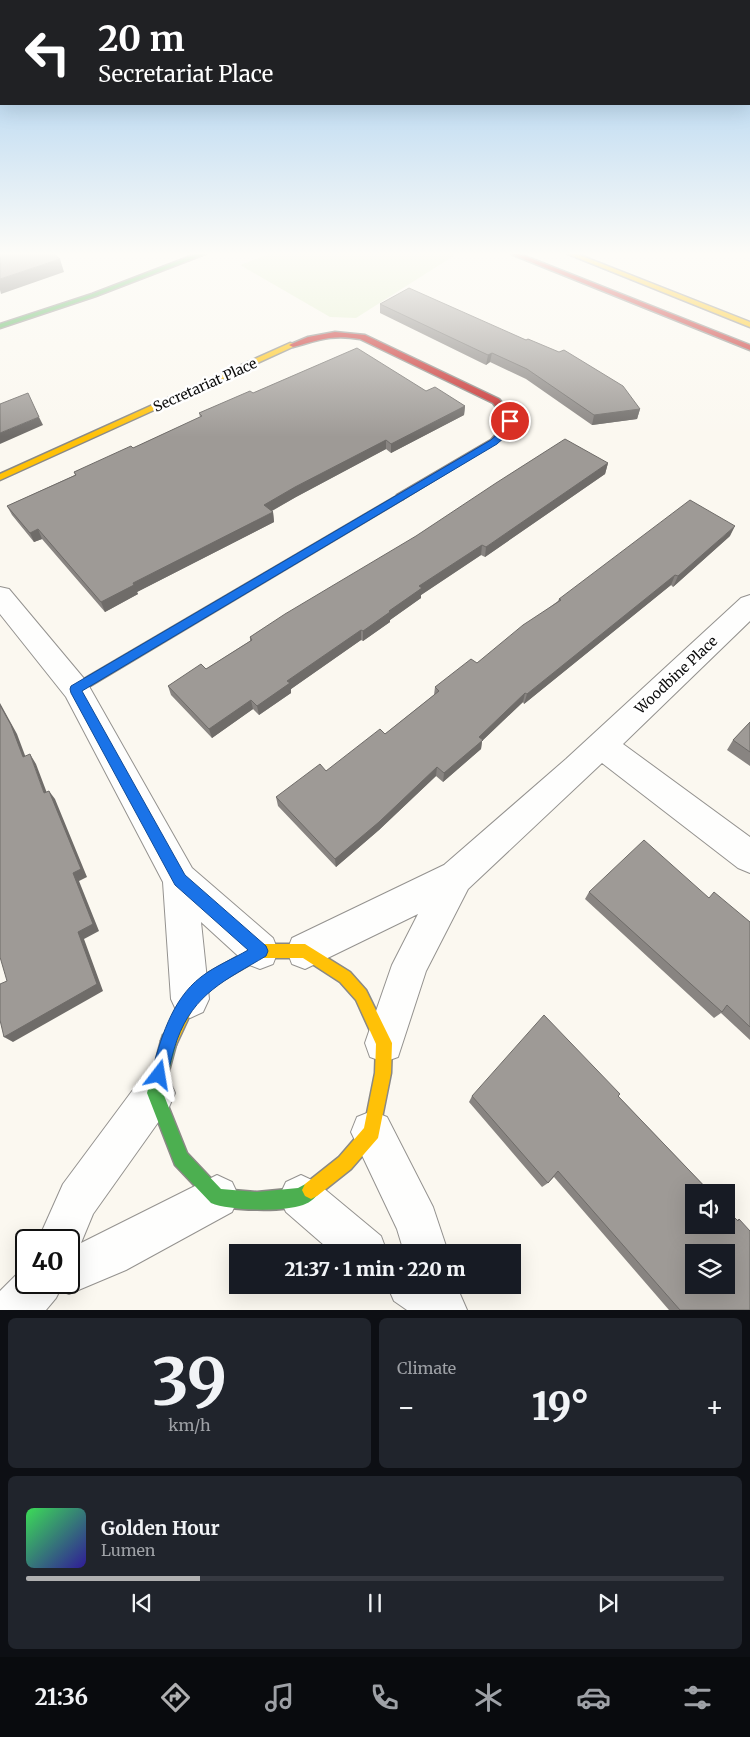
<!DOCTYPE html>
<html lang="en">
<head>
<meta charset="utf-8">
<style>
  :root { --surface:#171b24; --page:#20242c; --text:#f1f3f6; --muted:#9ea1a6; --line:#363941; --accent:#b0b0b1 }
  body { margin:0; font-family:Merriweather,serif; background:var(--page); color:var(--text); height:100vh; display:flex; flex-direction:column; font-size:19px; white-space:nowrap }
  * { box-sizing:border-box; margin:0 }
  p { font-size:16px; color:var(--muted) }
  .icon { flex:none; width:28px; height:28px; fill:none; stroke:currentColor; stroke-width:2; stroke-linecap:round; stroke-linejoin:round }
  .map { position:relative; height:1310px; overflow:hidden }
  .side { display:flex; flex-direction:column; gap:8px; padding:8px; background:#0d0f14; flex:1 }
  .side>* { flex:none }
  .hud { position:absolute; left:0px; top:0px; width:750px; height:105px; box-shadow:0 5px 20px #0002; background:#202124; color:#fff; overflow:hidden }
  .fabs { position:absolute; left:685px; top:1184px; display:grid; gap:10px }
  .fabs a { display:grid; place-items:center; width:50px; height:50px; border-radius:0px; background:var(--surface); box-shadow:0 5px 20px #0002; font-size:25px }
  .speed { position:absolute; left:15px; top:1229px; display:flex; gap:10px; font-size:25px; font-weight:700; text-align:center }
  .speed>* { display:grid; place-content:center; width:65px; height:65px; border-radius:50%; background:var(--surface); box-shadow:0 5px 20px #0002; line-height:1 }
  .speed .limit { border:2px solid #111; border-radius:8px; background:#fff; color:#111 }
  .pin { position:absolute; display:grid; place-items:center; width:42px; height:42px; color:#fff; margin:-21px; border:2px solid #fff; border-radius:50%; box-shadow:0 1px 5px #0007 }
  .me { position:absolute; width:55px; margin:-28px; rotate:14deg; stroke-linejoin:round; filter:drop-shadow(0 0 4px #0008) }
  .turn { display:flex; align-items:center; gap:18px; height:105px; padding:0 15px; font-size:22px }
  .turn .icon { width:65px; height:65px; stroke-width:2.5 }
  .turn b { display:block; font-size:35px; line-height:42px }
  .big { font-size:38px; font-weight:800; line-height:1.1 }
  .side .card { flex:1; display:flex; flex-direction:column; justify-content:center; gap:8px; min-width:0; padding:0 18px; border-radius:8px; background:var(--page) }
  .side .dial { align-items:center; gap:0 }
  .dial b { font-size:65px; line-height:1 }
  .song { display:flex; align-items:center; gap:15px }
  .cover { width:60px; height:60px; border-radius:8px; background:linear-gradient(135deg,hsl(130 70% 55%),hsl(250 70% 35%)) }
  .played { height:5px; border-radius:2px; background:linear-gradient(90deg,var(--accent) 25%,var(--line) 25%) }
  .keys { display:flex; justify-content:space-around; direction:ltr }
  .heat { display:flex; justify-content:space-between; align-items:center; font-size:28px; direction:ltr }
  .side .tiles { flex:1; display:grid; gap:8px; grid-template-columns:1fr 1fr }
  .card:last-child { grid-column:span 2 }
  .trip { position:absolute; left:229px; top:1244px; width:292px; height:50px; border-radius:0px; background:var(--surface); box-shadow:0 5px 20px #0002; font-weight:800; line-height:50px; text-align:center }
  .tabs { display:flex; height:80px; justify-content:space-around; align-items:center; background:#090b0e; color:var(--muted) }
  .tabs .icon { width:35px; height:35px }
  .tabs .on { color:var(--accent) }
  .tabs b { font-size:22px; color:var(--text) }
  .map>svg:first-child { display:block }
  .green { fill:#e5f0d0 }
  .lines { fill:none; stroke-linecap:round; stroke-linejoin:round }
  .street-casing { stroke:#94928f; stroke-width:2 }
  .fast-casing { stroke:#8a8985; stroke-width:3 }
  .slow-casing { stroke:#8a8985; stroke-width:3 }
  .jam-casing { stroke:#8a8985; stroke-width:3 }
  .street { fill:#fefefd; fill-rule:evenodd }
  .fast { fill:#4caf50; fill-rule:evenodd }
  .slow { fill:#ffc107; fill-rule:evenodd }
  .jam { fill:#c62828; fill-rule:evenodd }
  .wall { fill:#888481 }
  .shaded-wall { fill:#6f6c69 }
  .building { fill:#9e9a96; stroke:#6f6c69; fill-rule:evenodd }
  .route { fill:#1a73e8; stroke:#114b97 }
  .labels { text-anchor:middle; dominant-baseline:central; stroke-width:5; stroke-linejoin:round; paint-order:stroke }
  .street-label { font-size:14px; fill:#0c0c0c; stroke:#fff }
</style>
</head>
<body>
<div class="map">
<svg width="750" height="1310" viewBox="0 0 750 1310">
  <rect width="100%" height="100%" fill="#fbf8f0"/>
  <path class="green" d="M 269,254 L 453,254 L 455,255 L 356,318 L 330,317 L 240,265 Z"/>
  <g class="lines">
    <g class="street-casing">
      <path id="street" d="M 0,587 L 9,589 L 86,681 L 192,868 L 273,938 L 278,951 L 273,964 L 260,969 L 247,964 L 201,922 L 209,999 L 203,1012 L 190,1018 L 177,1012 L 171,999 L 163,882 L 66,697 L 0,614 Z
        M 750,595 L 750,621 L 623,744 L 750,837 L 750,873 L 738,868 L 602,763 L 468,889 L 426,971 L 398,1057 L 384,1062 L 370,1057 L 365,1043 L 392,965 L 418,914 L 305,969 L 292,964 L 287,951 L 292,938 L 444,865 L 566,759 L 741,598 Z
        M 155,1073 L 169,1079 L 175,1093 L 169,1107 L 93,1214 L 81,1243 L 217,1175 L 232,1182 L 239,1197 L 232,1212 L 126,1270 L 69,1294 L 60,1290 L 56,1298 L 46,1310 L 0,1310 L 0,1291 L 26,1265 L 26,1282 L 69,1282 L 69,1240 L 38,1240 L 63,1184 L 141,1079 Z
        M 372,1111 L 387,1117 L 433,1207 L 448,1252 L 404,1252 L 397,1229 L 351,1132 L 357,1117 Z
        M 301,1175 L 316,1182 L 381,1236 L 387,1252 L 332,1252 L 286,1212 L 279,1197 L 286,1182 Z
        M 387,1285 L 452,1285 L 460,1294 L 467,1310 L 407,1310 L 394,1301 Z"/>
    </g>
    <g class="fast-casing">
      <path id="fast" d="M 196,254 L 205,254 L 96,296 L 0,328 L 0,324 L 92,294 Z
        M 400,494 L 405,497 L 403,499 L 80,692 L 72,692 L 70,689 L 72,686 Z
        M 169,1033 L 175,1035 L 177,1041 L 163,1093 L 187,1153 L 221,1189 L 257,1192 L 298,1188 L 311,1181 L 317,1184 L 320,1190 C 317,1197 311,1202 303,1205 C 284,1212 230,1211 211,1203 L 175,1165 L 147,1093 L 161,1041 L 163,1035 Z"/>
    </g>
    <g class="slow-casing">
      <path id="slow" d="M 568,254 L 577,254 L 750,322 L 750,327 Z
        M 290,343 L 297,345 L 0,480 L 0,474 Z
        M 260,944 L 305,944 L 350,972 L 366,990 L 392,1043 L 391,1073 L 378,1138 L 351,1169 L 317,1196 L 311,1199 L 305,1196 L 302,1190 L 305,1184 L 339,1157 L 364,1128 L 375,1073 L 376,1044 L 356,1000 L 340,982 L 303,958 L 261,958 L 211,987 L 195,1004 L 175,1047 L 169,1049 L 163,1047 L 161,1041 L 185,994 L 201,977 Z"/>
    </g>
    <g class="jam-casing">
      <path id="jam" d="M 511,254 L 520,254 L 750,345 L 750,350 Z
        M 335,332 L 365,335 L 499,399 L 510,412 L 513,422 L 509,432 L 503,438 L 403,499 L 397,499 L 397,495 L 491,440 L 503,427 L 504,417 L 493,403 L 360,339 C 332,334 319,340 293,347 L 289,345 L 308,337 Z"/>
    </g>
    <use href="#street" class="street"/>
    <use href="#fast" class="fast"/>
    <use href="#slow" class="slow"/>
    <use href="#jam" class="jam"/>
  </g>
  <path class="wall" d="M 380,304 L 526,340 L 640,409 L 637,419 L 592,425 L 526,379 L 490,362 L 486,365 L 380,313 Z
    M 426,391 L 465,406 L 464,415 L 391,453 L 386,449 L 296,497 L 272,511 L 273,512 L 274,522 L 137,592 L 138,594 L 105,612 L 42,539 L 34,542 L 12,515 L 7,506 L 75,475 L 74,472 L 133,448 L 200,417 L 199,413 L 253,393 Z
    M 608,463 L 605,474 L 485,557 L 481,555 L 421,595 L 421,598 L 390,620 L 390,622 L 363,641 L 361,640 L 291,689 L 291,693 L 259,715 L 253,709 L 212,738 L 171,695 L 168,686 L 206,669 L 250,641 L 250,637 Z
    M 730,536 L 673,587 L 671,585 L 524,704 L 523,702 L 482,741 L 481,749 L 443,782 L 436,776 L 379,830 L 336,867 L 278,806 L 276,797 L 326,771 L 385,734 L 434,695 L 435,687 L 477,663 L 558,601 L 559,599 Z
    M 750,722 L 750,766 L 727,750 L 733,740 Z
    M 589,892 L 709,898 L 750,922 L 750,1040 L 721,1013 L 714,1018 L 585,899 Z
    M 472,1096 L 618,1096 L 737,1220 L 739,1219 L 750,1310 L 669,1310 L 554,1177 L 548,1183 L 542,1187 L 469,1102 Z"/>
  <path class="shaded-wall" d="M 60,259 L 64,272 L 1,294 L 0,290 L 0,279 Z
    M 492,353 L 490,362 L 486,365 L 488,355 Z
    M 465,406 L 464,415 L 391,453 L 391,444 Z
    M 640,409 L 637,419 L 592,425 L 594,415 Z
    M 39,417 L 43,425 L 0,444 L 0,433 Z
    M 386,440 L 386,449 L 296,497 L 266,514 L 264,505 L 295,487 Z
    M 608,463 L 605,474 L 485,557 L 486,547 Z
    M 273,512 L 274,522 L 137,592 L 138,594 L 105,612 L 101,602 L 133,583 Z
    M 735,526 L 730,536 L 673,587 L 678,576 Z
    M 38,529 L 42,539 L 34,542 L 30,533 Z
    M 482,545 L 481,555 L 421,595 L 421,598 L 390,620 L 390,622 L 363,641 L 363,631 L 419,586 Z
    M 675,575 L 671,585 L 524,704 L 527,694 Z
    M 361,630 L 361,640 L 291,689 L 291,693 L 259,715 L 257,706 L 287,681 Z
    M 525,693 L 523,702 L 482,741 L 481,749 L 443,782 L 444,773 L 479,737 Z
    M 251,700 L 253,709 L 212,738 L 209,729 Z
    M 0,703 L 17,734 L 29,766 L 23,757 L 0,705 Z
    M 30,754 L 36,764 L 50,801 L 44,793 Z
    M 437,767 L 436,776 L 379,830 L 336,867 L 335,859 Z
    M 49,791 L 55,799 L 87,877 L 79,881 L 99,931 L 84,939 L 103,991 L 13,1042 L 4,1037 L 78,932 L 73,873 Z"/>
  <path class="building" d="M 0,254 L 54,254 L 60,259 L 0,279 Z
    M 409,288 L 526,340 L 528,339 L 559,352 L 564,350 L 623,386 L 640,409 L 594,415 L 527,369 L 492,353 L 488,355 L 380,304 Z
    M 357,348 L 426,391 L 435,387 L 465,406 L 391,444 L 386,440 L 295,487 L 264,505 L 273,512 L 133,583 L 134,585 L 101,602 L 38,529 L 30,533 L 7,506 L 76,475 L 74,472 L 131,446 L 133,448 L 202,416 L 199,413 L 250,391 L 253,393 Z
    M 28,393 L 39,417 L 0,433 L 0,404 Z
    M 565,439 L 608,463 L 486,547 L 482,545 L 419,586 L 422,588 L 389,611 L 390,612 L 363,631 L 361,630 L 287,681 L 290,683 L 257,706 L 251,700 L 209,729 L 168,686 L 201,664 L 206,669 L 252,640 L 250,637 L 285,614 L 416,536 L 496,483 Z
    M 690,500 L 735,526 L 678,576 L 675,575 L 527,694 L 525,693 L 479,737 L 483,740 L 444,773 L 437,767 L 379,822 L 335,859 L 276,797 L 320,764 L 326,771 L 380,729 L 385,734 L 439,691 L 435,687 L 471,659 L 477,663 L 523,625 L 561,600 L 559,599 Z
    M 0,705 L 11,725 L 23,757 L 30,754 L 44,793 L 49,791 L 81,869 L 73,873 L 93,924 L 78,932 L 97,984 L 4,1037 L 0,1020 L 0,984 L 7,981 L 0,957 Z
    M 750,722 L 750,752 L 733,740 Z
    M 644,840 L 709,898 L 714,892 L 750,922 L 750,1027 L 727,1005 L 722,1012 L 589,892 Z
    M 544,1015 L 620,1094 L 618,1096 L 710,1192 L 694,1192 L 694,1225 L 726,1225 L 726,1209 L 738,1221 L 739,1219 L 750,1231 L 750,1310 L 680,1310 L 558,1171 L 548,1183 L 472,1096 ZM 694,1252 L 726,1252 L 726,1285 L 694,1285 Z"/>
  <linearGradient id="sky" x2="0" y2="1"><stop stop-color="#9ac8ee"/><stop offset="0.58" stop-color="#fdfcf8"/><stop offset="1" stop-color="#fdfcf8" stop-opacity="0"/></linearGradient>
  <rect width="750" height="437" fill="url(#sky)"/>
  <path class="route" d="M 510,418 L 514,421 L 508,434 L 497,444 L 82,691 L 185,875 L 266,946 L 268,951 L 266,956 C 226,980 194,993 177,1040 C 172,1053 170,1068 165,1081 L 159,1083 L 153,1081 L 151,1075 C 160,1041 171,1000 201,977 C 215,966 233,959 248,950 L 175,885 L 71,693 L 70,689 L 71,686 L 491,440 L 501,431 L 506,421 Z"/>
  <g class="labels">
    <g class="street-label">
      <text transform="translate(205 385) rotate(-24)">Secretariat Place</text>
      <text transform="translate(676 675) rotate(-43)">Woodbine Place</text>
    </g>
  </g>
</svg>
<div class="fabs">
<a><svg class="icon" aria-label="sound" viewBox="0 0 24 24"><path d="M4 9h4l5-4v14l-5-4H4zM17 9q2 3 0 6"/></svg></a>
<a><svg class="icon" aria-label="layers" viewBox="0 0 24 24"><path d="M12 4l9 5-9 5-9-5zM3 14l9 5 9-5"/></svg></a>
</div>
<div class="speed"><div class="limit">40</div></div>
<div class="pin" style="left:510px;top:421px;background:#d93025"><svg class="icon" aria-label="arrive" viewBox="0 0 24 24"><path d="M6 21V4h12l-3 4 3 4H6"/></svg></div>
<svg class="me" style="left:159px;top:1075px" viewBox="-20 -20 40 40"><path d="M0-17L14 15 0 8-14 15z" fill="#1a73e8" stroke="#fff" stroke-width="4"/></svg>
<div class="trip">21:37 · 1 min · 220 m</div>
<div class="hud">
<div class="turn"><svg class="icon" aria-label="left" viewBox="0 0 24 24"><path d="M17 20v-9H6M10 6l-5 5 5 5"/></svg><div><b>20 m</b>Secretariat Place</div></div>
</div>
</div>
<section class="side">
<div class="tiles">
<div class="card dial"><b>39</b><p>km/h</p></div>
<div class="card"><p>Climate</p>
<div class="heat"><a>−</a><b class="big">19°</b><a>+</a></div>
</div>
<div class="card">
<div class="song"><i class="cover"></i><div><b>Golden Hour</b><p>Lumen</p></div></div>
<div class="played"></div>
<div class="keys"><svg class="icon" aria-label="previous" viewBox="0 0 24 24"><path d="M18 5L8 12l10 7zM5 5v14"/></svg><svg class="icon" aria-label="pause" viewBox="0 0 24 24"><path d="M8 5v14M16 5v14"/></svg><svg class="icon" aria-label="next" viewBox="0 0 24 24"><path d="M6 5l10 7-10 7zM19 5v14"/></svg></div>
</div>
</div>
</section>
<nav class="tabs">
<b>21:36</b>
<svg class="icon on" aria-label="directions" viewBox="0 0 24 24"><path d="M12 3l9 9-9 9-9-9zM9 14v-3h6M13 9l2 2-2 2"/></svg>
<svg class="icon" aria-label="music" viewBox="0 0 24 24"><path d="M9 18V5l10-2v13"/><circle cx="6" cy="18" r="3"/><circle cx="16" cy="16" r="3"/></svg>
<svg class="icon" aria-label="phone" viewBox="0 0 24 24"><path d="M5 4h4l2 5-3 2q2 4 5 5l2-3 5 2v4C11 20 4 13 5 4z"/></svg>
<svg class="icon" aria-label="climate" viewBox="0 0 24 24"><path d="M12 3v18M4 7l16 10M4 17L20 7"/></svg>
<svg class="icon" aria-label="car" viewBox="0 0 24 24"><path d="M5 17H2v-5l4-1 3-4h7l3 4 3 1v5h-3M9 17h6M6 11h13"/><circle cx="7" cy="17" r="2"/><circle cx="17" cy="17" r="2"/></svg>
<svg class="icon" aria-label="filters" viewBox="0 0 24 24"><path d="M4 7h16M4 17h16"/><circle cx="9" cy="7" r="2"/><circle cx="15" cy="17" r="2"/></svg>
</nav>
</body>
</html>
